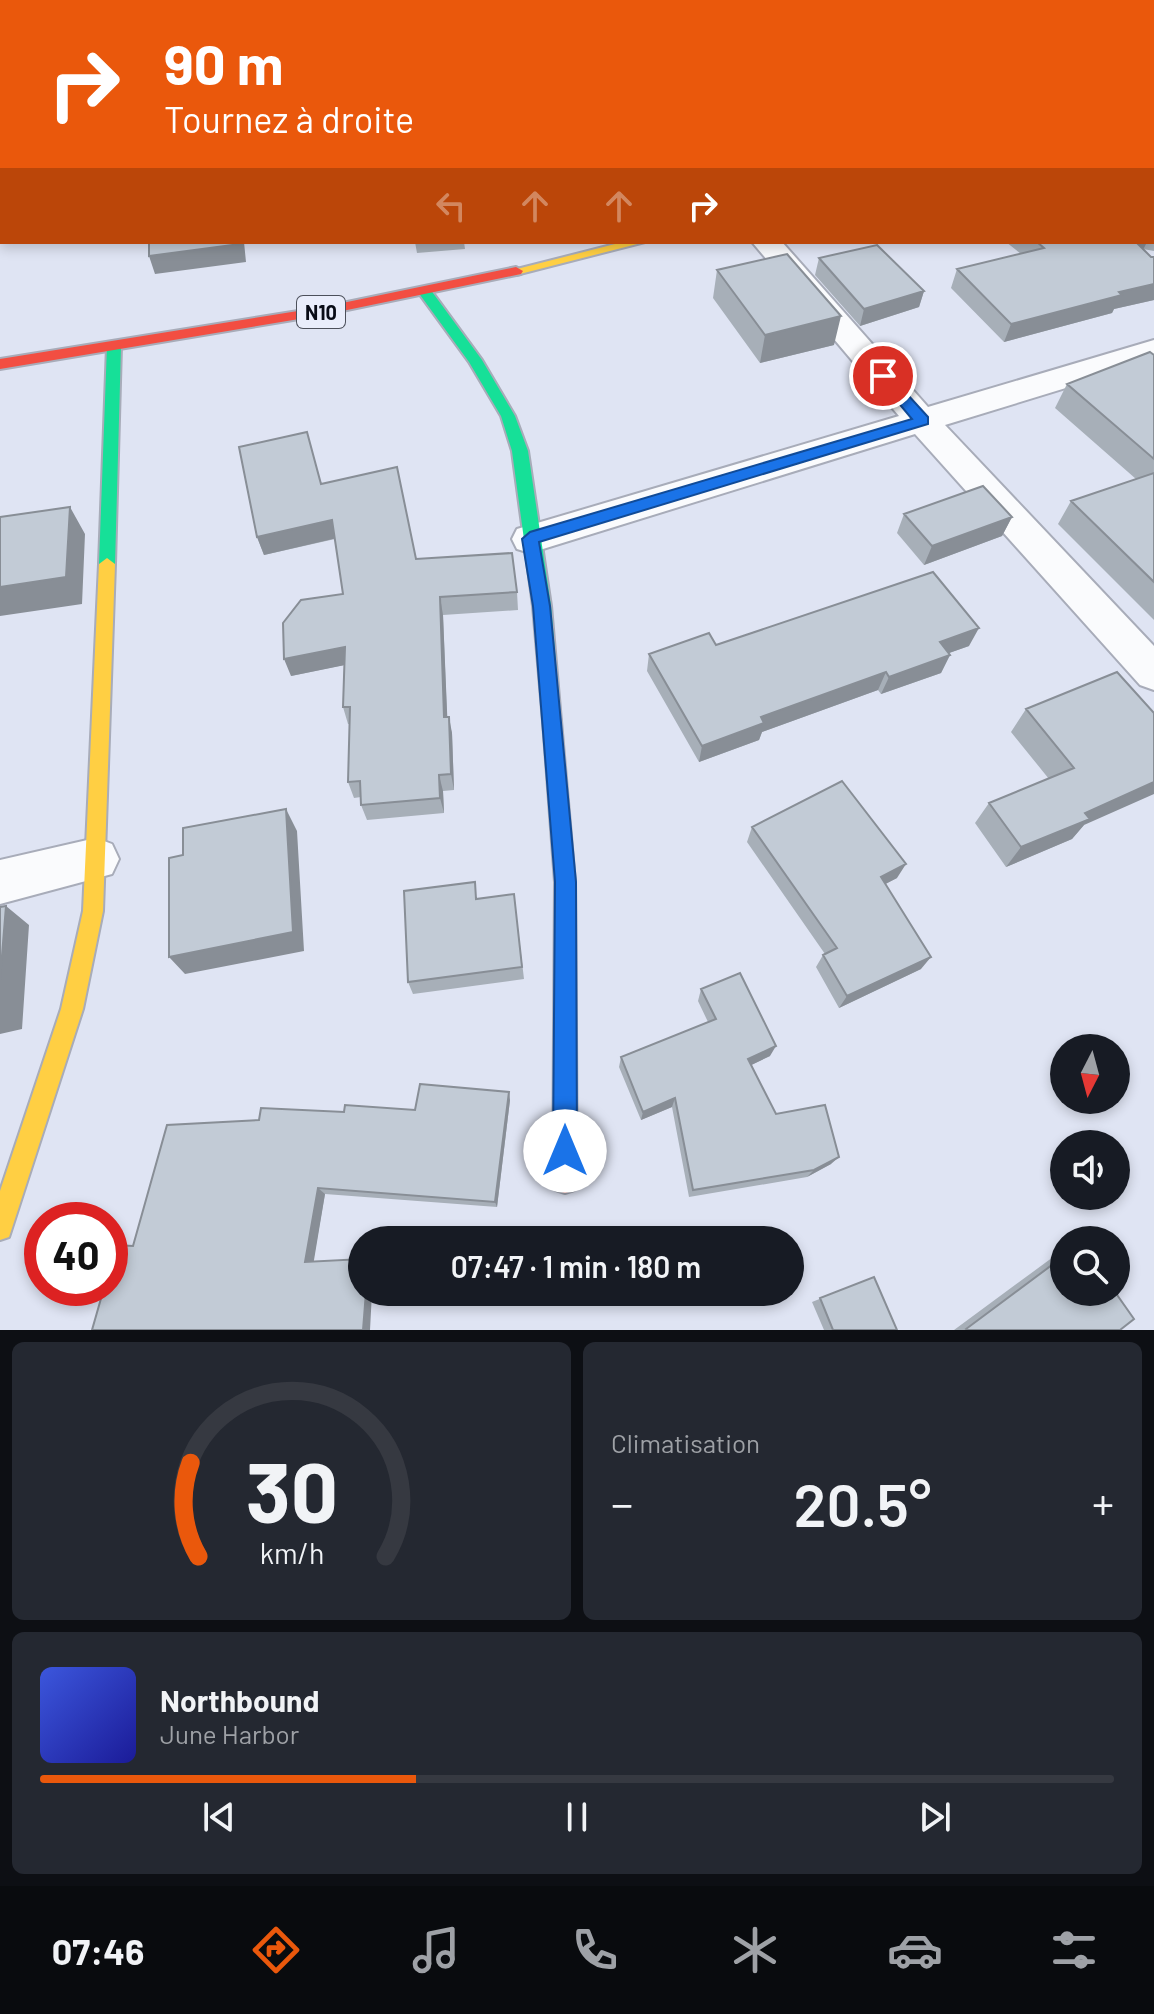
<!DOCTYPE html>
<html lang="fr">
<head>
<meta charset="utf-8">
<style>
  :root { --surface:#171b24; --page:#242831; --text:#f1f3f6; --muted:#9ea1a6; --line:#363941; --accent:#ea580c }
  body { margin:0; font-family:Barlow,sans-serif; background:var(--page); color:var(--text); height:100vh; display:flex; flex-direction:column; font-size:30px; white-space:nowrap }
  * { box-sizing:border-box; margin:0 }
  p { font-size:26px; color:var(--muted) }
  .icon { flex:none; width:44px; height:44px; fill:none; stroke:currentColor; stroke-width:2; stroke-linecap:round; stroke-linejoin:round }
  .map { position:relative; height:1330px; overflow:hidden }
  .panel { display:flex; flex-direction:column; gap:12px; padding:12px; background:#0d0f14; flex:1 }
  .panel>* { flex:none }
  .top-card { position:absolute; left:0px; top:0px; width:1154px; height:244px; box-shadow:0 4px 12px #0003; background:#ea580c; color:#fff; overflow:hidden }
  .needle { width:52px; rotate:186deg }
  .fabs { position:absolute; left:1050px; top:1034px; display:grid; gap:16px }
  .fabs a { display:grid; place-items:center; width:80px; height:80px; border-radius:50%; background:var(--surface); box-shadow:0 4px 12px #0003; font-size:40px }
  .speed { position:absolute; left:24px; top:1202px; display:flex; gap:16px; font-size:40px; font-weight:700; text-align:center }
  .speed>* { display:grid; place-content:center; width:104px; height:104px; border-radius:50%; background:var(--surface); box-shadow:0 4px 12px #0003; line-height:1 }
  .speed .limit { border:12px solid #d22; background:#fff; color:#111 }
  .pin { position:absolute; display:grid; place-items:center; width:68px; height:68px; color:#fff; margin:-34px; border:4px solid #fff; border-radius:50%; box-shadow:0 2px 8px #0007 }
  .me { position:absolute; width:88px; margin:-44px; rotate:0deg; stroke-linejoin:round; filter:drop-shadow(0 0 6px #0008) }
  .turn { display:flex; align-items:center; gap:28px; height:168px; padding:0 32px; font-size:36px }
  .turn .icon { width:104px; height:104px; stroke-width:2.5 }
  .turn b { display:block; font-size:56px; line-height:68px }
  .lanes { display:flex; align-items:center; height:76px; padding:0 32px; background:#0003; justify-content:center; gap:40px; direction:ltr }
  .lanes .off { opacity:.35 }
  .big { font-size:60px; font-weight:600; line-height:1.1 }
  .panel .widget { flex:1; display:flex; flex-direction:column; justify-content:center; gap:12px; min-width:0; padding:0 28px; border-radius:12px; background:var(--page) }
  .panel .dial { align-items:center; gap:0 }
  .dial svg { height:208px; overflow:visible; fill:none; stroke:var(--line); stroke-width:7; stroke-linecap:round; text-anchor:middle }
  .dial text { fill:var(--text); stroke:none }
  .song { display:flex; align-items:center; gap:24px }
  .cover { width:96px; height:96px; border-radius:12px; background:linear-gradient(135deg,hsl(230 70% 55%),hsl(240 70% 35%)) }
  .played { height:8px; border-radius:4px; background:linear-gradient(90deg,var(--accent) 35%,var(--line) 35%) }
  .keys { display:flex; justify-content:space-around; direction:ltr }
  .heat { display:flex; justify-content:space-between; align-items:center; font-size:44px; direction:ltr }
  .panel .tiles { flex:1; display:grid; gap:12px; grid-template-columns:1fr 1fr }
  .widget:last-child { grid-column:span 2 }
  .trip { position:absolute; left:348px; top:1226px; width:456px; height:80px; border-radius:40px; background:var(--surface); box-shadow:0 4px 12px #0003; font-weight:600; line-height:80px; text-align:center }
  .dock { display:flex; height:128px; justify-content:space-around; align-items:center; background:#090b0e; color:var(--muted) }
  .dock .icon { width:56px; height:56px }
  .dock .current { color:var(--accent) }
  .dock b { font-size:36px; color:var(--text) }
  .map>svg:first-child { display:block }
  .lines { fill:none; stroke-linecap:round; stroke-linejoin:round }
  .street-casing { stroke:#a8acb9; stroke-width:4 }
  .fast-casing { stroke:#a8acb9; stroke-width:4 }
  .slow-casing { stroke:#a8acb9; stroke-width:4 }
  .jam-casing { stroke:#a8acb9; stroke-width:4 }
  .street { fill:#fafbfd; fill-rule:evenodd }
  .fast { fill:#16e098; fill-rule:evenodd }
  .slow { fill:#ffcf43; fill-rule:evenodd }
  .jam { fill:#f24e42; fill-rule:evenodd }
  .wall { fill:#a7afb8 }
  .shaded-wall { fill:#888e96 }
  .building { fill:#c2cbd6; stroke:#888e96; stroke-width:2 }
  .route { fill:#1a73e8; stroke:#114b97; stroke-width:2 }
  .labels { text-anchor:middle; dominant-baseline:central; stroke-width:6; stroke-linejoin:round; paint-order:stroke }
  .shield { fill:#e9edfb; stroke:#4c505b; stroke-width:2 }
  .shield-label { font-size:20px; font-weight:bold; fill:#090c17 }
</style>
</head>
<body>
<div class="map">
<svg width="1154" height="1330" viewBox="0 0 1154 1330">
  <rect width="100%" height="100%" fill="#dfe4f3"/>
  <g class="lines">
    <g class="street-casing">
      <path id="street" d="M 235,0 L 257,0 L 258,2 L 236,2 Z
        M 752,242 L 782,242 L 928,407 L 1154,340 L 1154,361 L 945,425 L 1154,646 L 1154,690 L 1140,685 L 915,434 L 530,553 L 517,549 L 512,539 L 517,529 L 899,416 Z
        M 96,838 L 112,844 L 119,859 L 112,874 L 0,904 L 0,860 Z"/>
    </g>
    <g class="fast-casing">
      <path id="fast" d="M 425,288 L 430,289 L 482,360 L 515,416 L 528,451 L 551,606 L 561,721 L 559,727 L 552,729 L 545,727 L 543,721 L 533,606 L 512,451 L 501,416 L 469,362 L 418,292 Z
        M 114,341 L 121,346 L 115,564 L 107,570 L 99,564 L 107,346 Z"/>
    </g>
    <g class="slow-casing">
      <path id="slow" d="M 1152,88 L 1154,88 L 1154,94 L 1152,94 Z
        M 623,242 L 645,242 L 516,275 L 509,271 Z
        M 107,558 L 115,564 L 103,911 L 83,1009 L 12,1228 L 9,1237 L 0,1240 L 0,1191 L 61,1009 L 83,911 L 99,564 Z"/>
    </g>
    <g class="jam-casing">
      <path id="jam" d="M 516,267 L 523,271 L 521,274 L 323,315 L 0,369 L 0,359 L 323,307 Z
        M 552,713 L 559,715 L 561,721 L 575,882 L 577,1181 L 574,1190 L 565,1193 L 556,1190 L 553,1181 L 555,882 L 543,721 L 545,715 Z"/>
    </g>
    <use href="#street" class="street"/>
    <use href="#fast" class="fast"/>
    <use href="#slow" class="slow"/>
    <use href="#jam" class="jam"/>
  </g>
  <path class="wall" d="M 932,0 L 1154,0 L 1154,61 L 1152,62 L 1152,2 L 932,2 Z
    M 1154,122 L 1154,251 L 1143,249 L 1151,257 L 1154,257 L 1154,300 L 1114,309 L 1112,313 L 1004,342 L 951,288 L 957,269 L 1021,254 L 1006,242 L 1152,242 L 1152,123 Z
    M 415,242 L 464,242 L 465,249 L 417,253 Z
    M 819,258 L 924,291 L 919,307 L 860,326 L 815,275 Z
    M 717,270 L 834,345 L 760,363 L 713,298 Z
    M 1154,355 L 1154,620 L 1058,524 L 1071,501 L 1136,479 L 1055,408 L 1067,384 Z
    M 321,484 L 416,559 L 517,592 L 518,610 L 443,615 L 447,717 L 452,733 L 454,790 L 443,791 L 444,813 L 367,820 L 361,805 L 361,797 L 354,798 L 348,782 L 350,724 L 348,724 L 343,707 L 344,665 L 291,676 L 343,594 L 335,539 L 264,555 L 257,537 Z
    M 904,514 L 1012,517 L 1002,536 L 924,565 L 897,533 Z
    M 716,645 L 969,646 L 949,653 L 950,655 L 941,673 L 881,694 L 878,690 L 762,732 L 759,740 L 699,762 L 647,671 L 649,654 Z
    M 1117,672 L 1084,825 L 1072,839 L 1006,867 L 975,823 L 989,803 L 1049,779 L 1011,732 L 1026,709 Z
    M 752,827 L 897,878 L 885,884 L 921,969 L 839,1008 L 816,967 L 823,955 L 825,954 L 747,842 Z
    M 514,894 L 524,979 L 413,994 L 408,982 L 478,899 Z
    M 701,989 L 770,1056 L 751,1065 L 776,1114 L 831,1164 L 807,1177 L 689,1197 L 672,1107 L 641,1120 L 619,1067 L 621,1057 L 708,1022 L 698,1001 Z
    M 510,1100 L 497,1207 L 325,1194 L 313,1262 L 362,1292 L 133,1246 L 259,1120 L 344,1112 L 415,1110 Z
    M 1064,1249 L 1064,1292 L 1120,1330 L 954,1330 Z
    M 874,1277 L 897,1330 L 824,1330 L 812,1302 Z"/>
  <path class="shaded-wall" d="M 1154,47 L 1154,61 L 1152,62 L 1152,48 Z
    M 1,156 L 2,190 L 0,194 L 0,158 Z
    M 240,242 L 244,242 L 246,262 L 155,274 L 149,256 Z
    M 1136,242 L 1147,242 L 1144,248 L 1133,252 Z
    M 1154,284 L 1154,300 L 1114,309 L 1112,313 L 1004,342 L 1011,324 L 1119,292 Z
    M 924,291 L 919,307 L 860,326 L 864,309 Z
    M 841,316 L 834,345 L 760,363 L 765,335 Z
    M 70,507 L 85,534 L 82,604 L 0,616 L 0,587 Z
    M 1012,517 L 1002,536 L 924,565 L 932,546 Z
    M 332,520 L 337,538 L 264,555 L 257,537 Z
    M 440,597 L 443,615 L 448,734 L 444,717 Z
    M 979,628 L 969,646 L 932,659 L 940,642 Z
    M 345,647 L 350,664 L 291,676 L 284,659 Z
    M 950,655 L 941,673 L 881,694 L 889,677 Z
    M 886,672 L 878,690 L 762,732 L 759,740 L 699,762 L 702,746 L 761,717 Z
    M 449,717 L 452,733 L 454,790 L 451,774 Z
    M 439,775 L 443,791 L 444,813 L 440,798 Z
    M 1154,782 L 1154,794 L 1084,825 L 1072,839 L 1006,867 L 1021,847 L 1085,813 Z
    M 286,809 L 297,831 L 304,951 L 185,974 L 169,957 Z
    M 906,864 L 897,878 L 872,891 L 881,877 Z
    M 6,906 L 29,925 L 22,1029 L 0,1034 L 0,980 Z
    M 931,957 L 921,969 L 839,1008 L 847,996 Z
    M 776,1046 L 770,1056 L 743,1069 L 748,1059 Z
    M 509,1092 L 510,1100 L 497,1207 L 495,1202 Z
    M 675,1098 L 672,1107 L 641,1120 L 643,1112 Z
    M 839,1157 L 831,1164 L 807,1177 L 814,1170 Z
    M 318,1188 L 325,1194 L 313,1266 L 305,1262 Z
    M 366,1292 L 372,1292 L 370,1330 L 363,1330 Z"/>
  <path class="building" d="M 609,0 L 853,0 L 856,2 L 601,2 Z
    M 946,0 L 1154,0 L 1154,47 L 1152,48 L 1152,2 L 950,2 Z
    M 2,107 L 2,156 L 0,158 L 0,108 Z
    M 1154,122 L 1154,153 L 1152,154 L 1152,123 Z
    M 1152,160 L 1154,161 L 1154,230 L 1152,230 Z
    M 149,242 L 240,242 L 240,244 L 149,256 Z
    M 1037,242 L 1136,242 L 1151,257 L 1154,257 L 1154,284 L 1119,292 L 1122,295 L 1011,324 L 957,269 L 1044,248 Z
    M 877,245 L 924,291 L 864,309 L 819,258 Z
    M 787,254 L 841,316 L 765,335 L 717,270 Z
    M 1150,352 L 1154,355 L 1154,459 L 1067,384 Z
    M 307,432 L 321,484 L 397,467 L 416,559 L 512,553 L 517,592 L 440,597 L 444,717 L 449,717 L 451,774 L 439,775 L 440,798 L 361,805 L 360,781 L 348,782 L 350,707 L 343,707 L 345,647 L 284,659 L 283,623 L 301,600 L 343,594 L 332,520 L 257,537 L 239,447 Z
    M 1154,473 L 1154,582 L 1071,501 Z
    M 983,486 L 1012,517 L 932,546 L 904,514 Z
    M 70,507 L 66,577 L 0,587 L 0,517 Z
    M 933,572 L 979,628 L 940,642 L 950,655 L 889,677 L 886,672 L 761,717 L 764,723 L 702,746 L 649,654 L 709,633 L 716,645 Z
    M 1117,672 L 1154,713 L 1154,782 L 1085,813 L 1090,819 L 1021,847 L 989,803 L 1074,768 L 1026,709 Z
    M 842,781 L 906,864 L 881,877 L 931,957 L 847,996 L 823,955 L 837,948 L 752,827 Z
    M 286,809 L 293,932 L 169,957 L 169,858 L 183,855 L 183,828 Z
    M 475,882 L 476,899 L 514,894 L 522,967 L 408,982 L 404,891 Z
    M 6,906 L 0,980 L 0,907 Z
    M 740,973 L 776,1046 L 748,1059 L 776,1114 L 825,1105 L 839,1157 L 814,1170 L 693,1190 L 675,1098 L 643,1112 L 621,1057 L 716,1019 L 701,989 Z
    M 420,1084 L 509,1092 L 495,1202 L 318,1188 L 305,1262 L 362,1259 L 362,1292 L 366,1292 L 363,1330 L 92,1330 L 104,1288 L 110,1288 L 110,1264 L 115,1245 L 133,1246 L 167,1125 L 259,1120 L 261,1108 L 344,1112 L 345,1105 L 415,1110 Z
    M 1064,1256 L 1064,1292 L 1115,1292 L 1134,1319 L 1120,1330 L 967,1330 L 966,1329 Z
    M 874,1277 L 897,1330 L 833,1330 L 820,1298 Z"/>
  <path class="route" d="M 883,371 L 888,373 L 928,417 L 928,424 L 539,542 L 550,606 L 576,882 L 577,1151 L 574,1160 L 565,1163 L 557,1160 L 553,1151 L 555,882 L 533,606 L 522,539 L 530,532 L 912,419 L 876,376 Z"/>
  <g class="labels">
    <rect class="shield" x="297" y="296" width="48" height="32" rx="6"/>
    <g class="shield-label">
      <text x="321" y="312">N10</text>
    </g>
  </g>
</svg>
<div class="fabs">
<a><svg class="needle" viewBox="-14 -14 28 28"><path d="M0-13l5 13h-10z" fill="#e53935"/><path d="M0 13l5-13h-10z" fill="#9ea1a6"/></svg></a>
<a><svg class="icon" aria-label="sound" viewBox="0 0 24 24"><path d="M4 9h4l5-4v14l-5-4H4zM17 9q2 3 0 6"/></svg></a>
<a><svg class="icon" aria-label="search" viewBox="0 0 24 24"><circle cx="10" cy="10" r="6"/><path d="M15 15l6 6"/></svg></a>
</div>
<div class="speed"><div class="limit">40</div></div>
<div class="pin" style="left:883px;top:376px;background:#d93025"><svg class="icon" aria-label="arrive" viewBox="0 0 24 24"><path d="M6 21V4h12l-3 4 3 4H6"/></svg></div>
<svg class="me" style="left:565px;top:1151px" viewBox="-20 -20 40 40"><circle r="19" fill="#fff"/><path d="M0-13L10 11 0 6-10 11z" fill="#1a73e8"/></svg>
<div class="trip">07:47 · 1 min · 180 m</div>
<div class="top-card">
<div class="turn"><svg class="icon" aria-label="right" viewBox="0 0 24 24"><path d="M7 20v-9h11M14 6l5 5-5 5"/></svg><div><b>90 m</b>Tournez à droite</div></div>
<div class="lanes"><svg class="icon off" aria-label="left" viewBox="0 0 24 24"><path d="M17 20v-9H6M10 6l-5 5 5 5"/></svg><svg class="icon off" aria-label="ahead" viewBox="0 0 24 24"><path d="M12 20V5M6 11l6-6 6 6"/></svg><svg class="icon off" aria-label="ahead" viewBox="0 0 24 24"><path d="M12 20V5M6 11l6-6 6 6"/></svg><svg class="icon" aria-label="right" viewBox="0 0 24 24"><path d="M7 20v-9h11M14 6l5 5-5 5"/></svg></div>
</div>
</div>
<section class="panel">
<div class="tiles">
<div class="widget dial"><svg viewBox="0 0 100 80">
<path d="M14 69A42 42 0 1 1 86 69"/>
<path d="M14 69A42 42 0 0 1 11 33" stroke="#ea580c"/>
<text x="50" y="56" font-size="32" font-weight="700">30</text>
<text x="50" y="72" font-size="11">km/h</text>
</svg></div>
<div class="widget"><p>Climatisation</p>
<div class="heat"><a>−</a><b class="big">20.5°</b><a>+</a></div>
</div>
<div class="widget">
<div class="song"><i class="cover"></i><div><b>Northbound</b><p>June Harbor</p></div></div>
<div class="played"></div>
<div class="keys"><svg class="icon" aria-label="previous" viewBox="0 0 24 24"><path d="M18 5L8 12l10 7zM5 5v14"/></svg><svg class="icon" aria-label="pause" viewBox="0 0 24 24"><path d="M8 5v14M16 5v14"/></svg><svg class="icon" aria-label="next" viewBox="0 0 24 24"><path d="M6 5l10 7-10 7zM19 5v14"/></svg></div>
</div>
</div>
</section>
<nav class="dock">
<b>07:46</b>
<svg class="icon current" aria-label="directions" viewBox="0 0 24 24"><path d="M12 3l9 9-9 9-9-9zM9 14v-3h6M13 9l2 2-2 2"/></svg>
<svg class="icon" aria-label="music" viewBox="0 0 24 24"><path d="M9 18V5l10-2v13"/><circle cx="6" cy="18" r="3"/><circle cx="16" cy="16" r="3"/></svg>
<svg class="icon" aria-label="phone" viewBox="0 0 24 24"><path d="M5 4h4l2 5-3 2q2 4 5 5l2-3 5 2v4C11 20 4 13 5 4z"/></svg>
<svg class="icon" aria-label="climate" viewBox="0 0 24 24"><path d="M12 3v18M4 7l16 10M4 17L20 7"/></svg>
<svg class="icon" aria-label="car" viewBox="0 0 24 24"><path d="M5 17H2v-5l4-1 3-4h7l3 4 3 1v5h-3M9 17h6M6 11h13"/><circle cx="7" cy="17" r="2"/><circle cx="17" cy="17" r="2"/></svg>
<svg class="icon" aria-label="filters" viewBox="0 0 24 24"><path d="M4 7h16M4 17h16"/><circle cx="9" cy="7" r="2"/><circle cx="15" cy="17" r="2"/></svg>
</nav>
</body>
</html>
